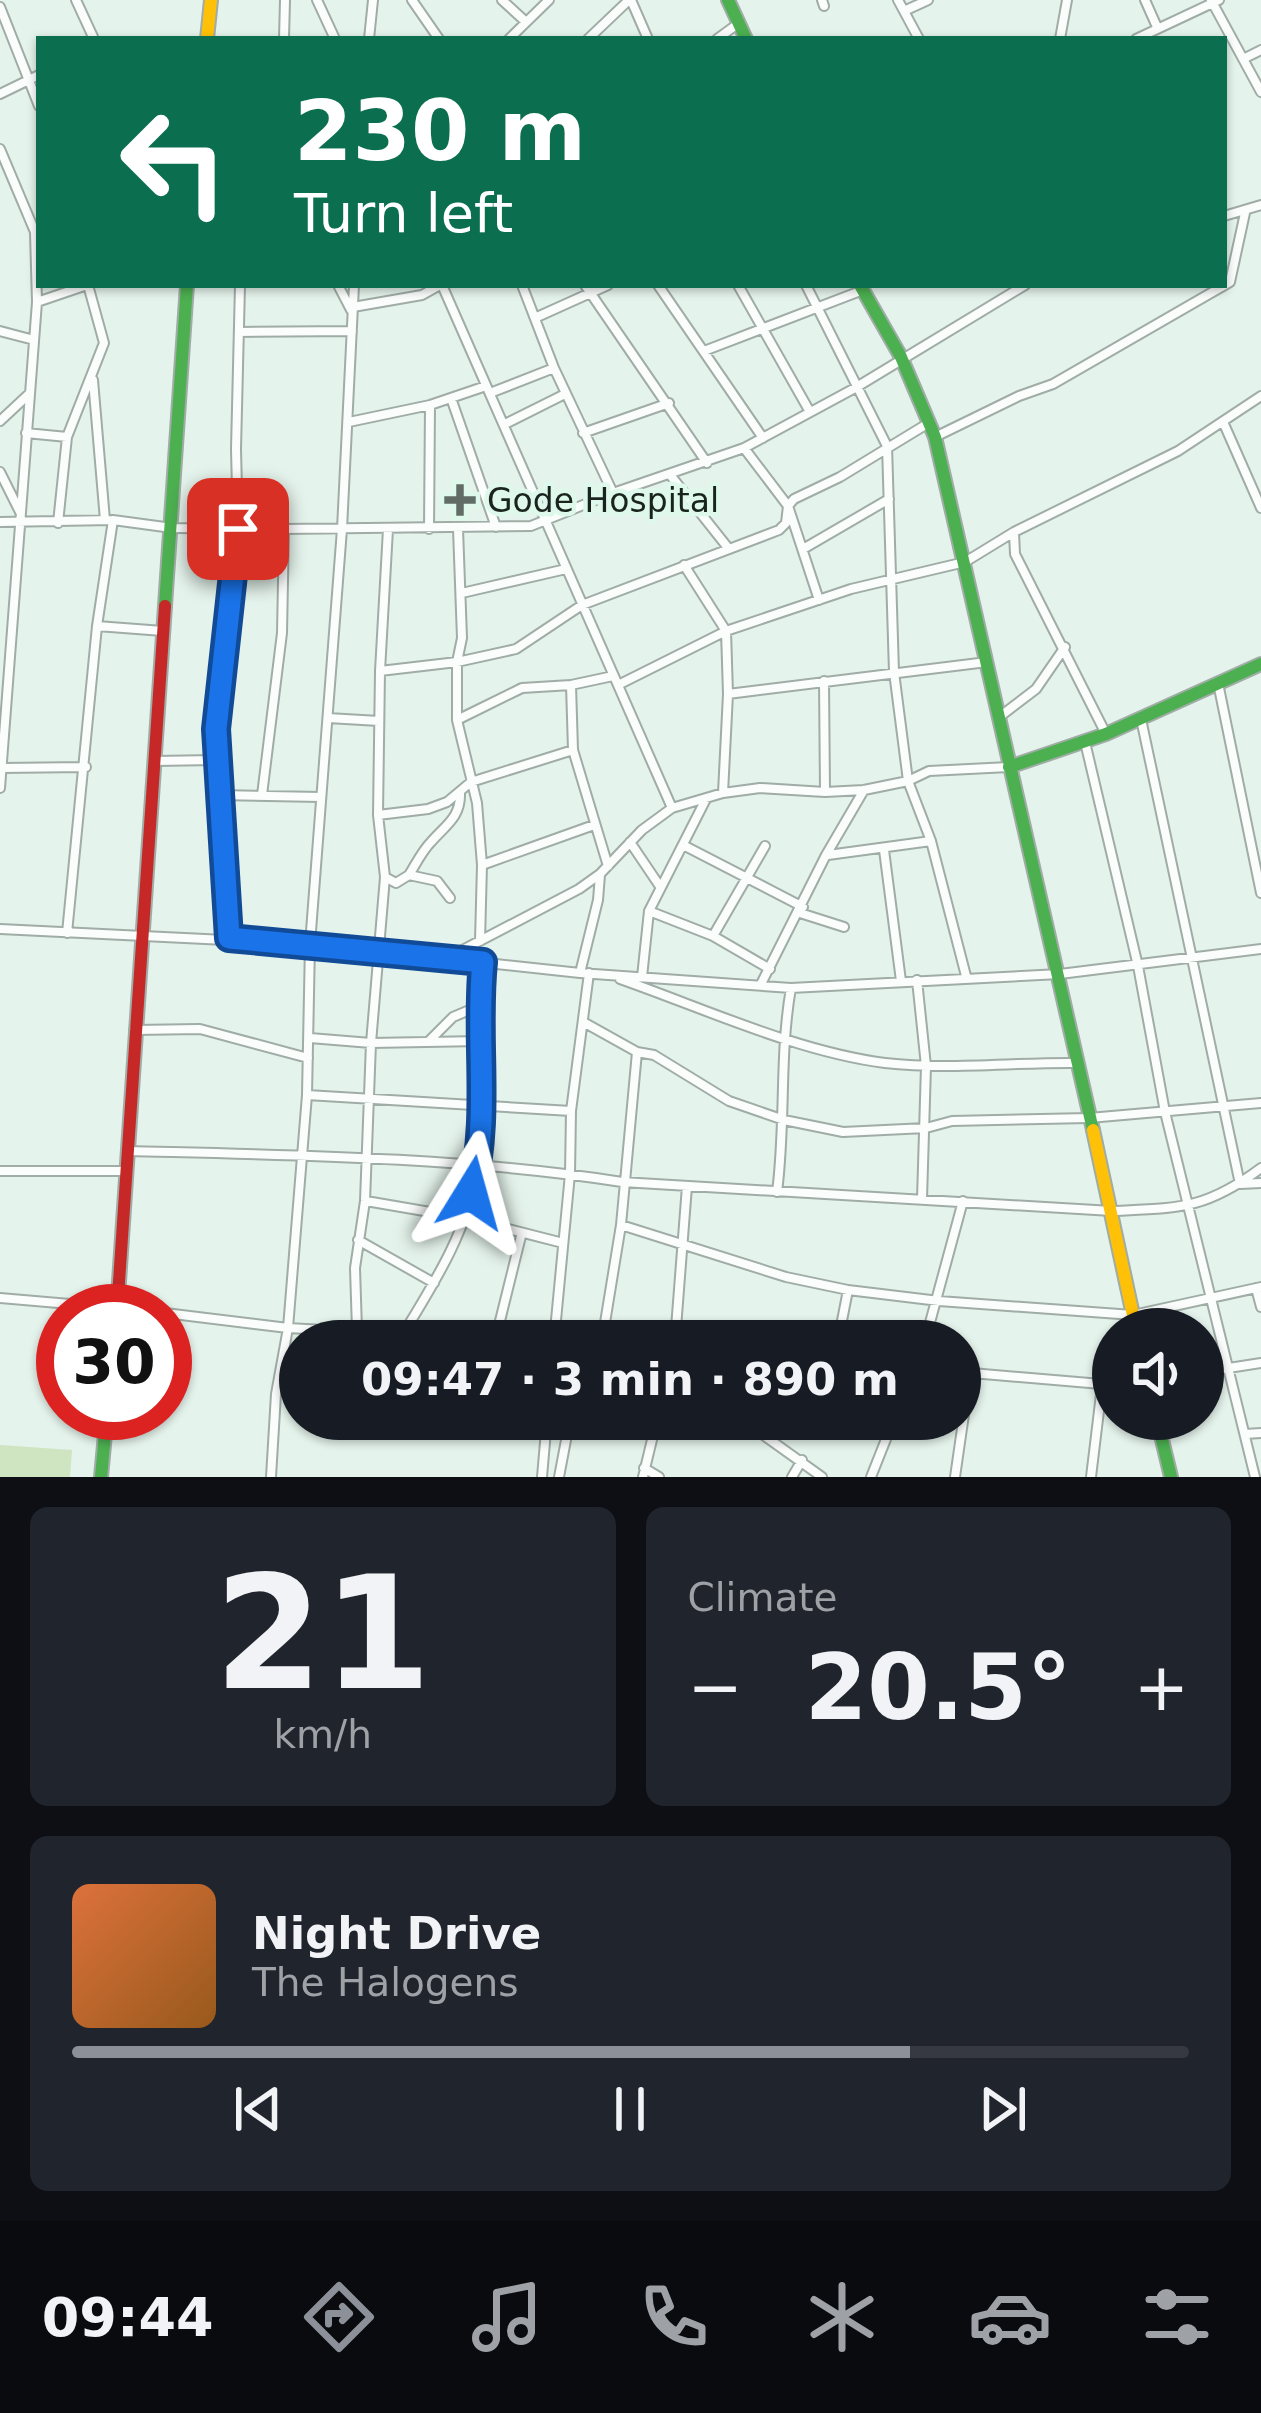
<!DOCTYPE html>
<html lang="en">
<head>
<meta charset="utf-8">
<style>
  :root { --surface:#171b24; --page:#20242c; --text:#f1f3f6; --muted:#9ea1a6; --line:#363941; --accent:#8c9099 }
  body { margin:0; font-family:"DejaVu Sans",sans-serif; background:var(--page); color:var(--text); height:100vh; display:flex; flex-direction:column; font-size:45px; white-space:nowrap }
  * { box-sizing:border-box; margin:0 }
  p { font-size:39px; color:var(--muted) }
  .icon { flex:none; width:66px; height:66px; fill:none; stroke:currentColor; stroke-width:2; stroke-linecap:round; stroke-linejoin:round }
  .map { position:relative; height:1477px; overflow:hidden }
  .panel { display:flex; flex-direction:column; gap:30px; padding:30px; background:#0d0f14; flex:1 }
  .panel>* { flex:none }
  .banner { position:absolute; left:36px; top:36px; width:1191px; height:252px; border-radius:0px; box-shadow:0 3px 9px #0004; background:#0b6e4f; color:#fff; overflow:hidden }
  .buttons { position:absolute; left:1092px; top:1308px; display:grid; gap:24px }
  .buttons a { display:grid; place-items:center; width:132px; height:132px; border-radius:50%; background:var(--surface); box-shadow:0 3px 9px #0004; font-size:60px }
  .speed { position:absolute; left:36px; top:1284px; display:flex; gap:24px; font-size:60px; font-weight:700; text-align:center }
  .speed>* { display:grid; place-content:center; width:156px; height:156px; border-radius:50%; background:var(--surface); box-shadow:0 3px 9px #0004; line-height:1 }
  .speed .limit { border:18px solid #d22; background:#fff; color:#111 }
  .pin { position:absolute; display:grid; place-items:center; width:102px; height:102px; color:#fff; margin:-51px; border-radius:24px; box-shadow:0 6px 18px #0006 }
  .me { position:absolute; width:132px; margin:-66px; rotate:8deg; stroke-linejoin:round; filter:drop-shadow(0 0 9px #0008) }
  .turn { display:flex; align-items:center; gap:42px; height:252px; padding:0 60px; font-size:54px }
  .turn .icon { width:156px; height:156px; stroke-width:2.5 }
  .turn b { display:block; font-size:84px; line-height:102px }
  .big { font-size:90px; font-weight:600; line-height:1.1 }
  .panel .card { flex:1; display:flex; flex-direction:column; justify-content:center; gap:18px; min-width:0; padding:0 42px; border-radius:18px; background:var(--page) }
  .panel .dial { align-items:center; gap:0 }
  .dial b { font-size:156px; line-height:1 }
  .song { display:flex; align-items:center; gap:36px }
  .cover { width:144px; height:144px; border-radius:18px; background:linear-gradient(135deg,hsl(20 70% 55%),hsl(30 70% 35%)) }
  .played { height:12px; border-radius:6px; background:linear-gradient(90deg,var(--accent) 75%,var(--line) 75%) }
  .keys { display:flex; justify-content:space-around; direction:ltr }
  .heat { display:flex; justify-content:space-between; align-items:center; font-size:66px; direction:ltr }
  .panel .tiles { flex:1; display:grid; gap:30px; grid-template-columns:1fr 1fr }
  .card:last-child { grid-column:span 2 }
  .trip { position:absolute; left:279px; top:1320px; width:702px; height:120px; border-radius:60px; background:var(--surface); box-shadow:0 3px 9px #0004; font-weight:600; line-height:120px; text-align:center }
  .dock { display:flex; height:192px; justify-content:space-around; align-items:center; background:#090b0e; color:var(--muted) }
  .dock .icon { width:84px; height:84px }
  .dock .selected { color:var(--accent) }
  .dock b { font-size:54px; color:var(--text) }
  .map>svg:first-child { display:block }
  .green { fill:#cfe4c0 }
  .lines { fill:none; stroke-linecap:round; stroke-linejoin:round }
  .street-casing { stroke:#a0aca6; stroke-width:12 }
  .fast-casing { stroke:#a0aca6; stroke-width:16 }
  .slow-casing { stroke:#a0aca6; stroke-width:16 }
  .jam-casing { stroke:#a0aca6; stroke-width:16 }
  .street { stroke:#fbfdfc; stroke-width:8 }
  .fast { stroke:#4caf50; stroke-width:12 }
  .slow { stroke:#ffc107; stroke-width:12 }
  .jam { stroke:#c62828; stroke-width:12 }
  .route-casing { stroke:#114b97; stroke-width:30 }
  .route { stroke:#1a73e8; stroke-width:21 }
  .poi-dot { fill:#616c66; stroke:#def9eb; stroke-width:4.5 }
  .labels { text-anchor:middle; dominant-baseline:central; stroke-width:9; stroke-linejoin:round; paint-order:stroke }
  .poi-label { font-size:33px; fill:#1a241f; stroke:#def9eb; text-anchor:start }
</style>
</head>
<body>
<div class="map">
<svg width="1261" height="1477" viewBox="0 0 1261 1477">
  <rect width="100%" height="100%" fill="#e4f3eb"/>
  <path class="green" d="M 0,1445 L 72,1450 L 70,1477 L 0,1477 Z"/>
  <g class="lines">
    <g class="street-casing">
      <path id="street" d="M 76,0 L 94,39
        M 317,0 L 335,39
        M 412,0 L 439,39
        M 502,0 L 526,22
        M 631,0 L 648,39
        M 822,0 L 824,6
        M 898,0 L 919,39
        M 1145,0 L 1157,27
        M 1211,0 L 1261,92
        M 0,7 L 39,106
        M 904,11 L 928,0
        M 284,39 L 285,0
        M 369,39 L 373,0
        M 509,39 L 549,0
        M 588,39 L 629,0
        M 717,39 L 739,23
        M 1060,39 L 1067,0
        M 1136,39 L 1219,0
        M 1243,59 L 1261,50
        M 0,94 L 39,75
        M 0,149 L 35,232 L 37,302 L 0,788
        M 1224,216 L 1261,205
        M 338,285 L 351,310
        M 442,285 L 672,808
        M 522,285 L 554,368 L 613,493
        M 585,285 L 707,463
        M 658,285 L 763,438
        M 738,285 L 810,412
        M 806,285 L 887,446 L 894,672 L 908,781 L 931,841 L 966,976
        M 37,302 L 87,285
        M 353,307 L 422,295 L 440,285
        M 537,317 L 608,285
        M 0,331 L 34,340
        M 239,332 L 352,331
        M 704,351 L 863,290
        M 93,380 L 105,520
        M 490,393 L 554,368
        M 451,398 L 496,527
        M 0,421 L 29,394
        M 349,422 L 430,405 L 486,386
        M 505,424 L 565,394
        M 1224,424 L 1261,508
        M 26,433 L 67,437
        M 583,433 L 669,403
        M 935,437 L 1019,396 L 1053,384 L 1230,282 L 1245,213
        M 744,448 L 788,506 L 819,600
        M 0,472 L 20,512
        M 671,476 L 729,549
        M 0,522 L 113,520 L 172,528 L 284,529 L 531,526 L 613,493 L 744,448 L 855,388 L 1025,285
        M 58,523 L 67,437 L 104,343 L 88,285
        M 429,529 L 430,405
        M 458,529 L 462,638 L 457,662 L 457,720 L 477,803 L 482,865 L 480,941
        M 1014,533 L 1015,554 L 1106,734
        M 803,549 L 889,499
        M 684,565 L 726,631 L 728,694 L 723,793
        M 462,593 L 566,569
        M 97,626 L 163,631
        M 380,671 L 457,662 L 516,649 L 582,605 L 779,530 L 786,523 L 788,506 L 794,499 L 840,477 L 927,424
        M 824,681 L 825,792
        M 1218,683 L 1261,893
        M 571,685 L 573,750 L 608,866
        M 618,685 L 726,631 L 851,589 L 965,562 L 1014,532 L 1178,451 L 1261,396
        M 728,694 L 987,662
        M 328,718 L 379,721
        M 998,718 L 1036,689 L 1065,647
        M 1141,719 L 1240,1184 L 1261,1183
        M 457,720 L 522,688 L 571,685 L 613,676
        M 1085,742 L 1138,966 L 1165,1112 L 1255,1477
        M 155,761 L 215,760
        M 1,768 L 86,767
        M 218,795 L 321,797
        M 262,795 L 282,633 L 284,529
        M 378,815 L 428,809 L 447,802 L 471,782 L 573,750
        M 630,842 L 659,885
        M 683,845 L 803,907
        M 884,850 L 901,981
        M 828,855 L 931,841
        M 482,865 L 594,825
        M 409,875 C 416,864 422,851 431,842 C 446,825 461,817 460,793
        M 385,877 L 396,883 L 409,875 L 437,881 L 450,898
        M 649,911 L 713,936 L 765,846
        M 800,913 L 844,927
        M 0,929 L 310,944 L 580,973 L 791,988 L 1060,974 L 1261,949
        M 67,933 L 97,626 L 113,520
        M 713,936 L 770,969
        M 229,938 L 215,760 L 238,529 L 236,449 L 240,285
        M 451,956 L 579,889 L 600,874 L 642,830 L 672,808 L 723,793 L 760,788 L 825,792 L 864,790 L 908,781 L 929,771 L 1009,767
        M 580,973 L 598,900 L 600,875
        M 642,977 L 649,911 L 706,799
        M 620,979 C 703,1008 798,1052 885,1063 C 949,1070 1015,1062 1079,1063
        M 917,980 L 926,1066 L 922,1199
        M 761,984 L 826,855 L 864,790
        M 585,1023 L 637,1052 L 621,1225 L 602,1341
        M 134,1030 L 200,1029 L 308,1058
        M 310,1038 L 371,1043 L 481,1041
        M 430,1040 L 453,1017 L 479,1006
        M 637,1052 L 654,1055 L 729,1101 L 784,1120 L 843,1132 L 926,1128 L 952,1121 L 1089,1118 L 1261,1103
        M 307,1095 L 571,1111
        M 128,1151 C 289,1155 464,1157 622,1182 L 1112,1211 C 1178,1208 1205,1210 1261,1168
        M 0,1171 L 124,1171
        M 777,1192 C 786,1124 779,1056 791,988
        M 366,1201 L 465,1218 L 563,1243
        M 621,1225 L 786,1277 L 848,1290 L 939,1301 L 1133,1315 L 1261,1287
        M 358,1240 L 434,1283
        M 1256,1288 L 1261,1307
        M 0,1298 L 151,1311
        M 165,1313 L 288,1328 L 523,1341
        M 357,1330 L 355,1268 L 365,1201 L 371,1043 L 385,877 L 378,815 L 380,671 L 388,529
        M 403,1334 C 435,1282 469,1228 478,1166 C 487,1098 476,1030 483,962
        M 496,1337 L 521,1236
        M 554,1341 L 570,1174 L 571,1111 L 589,973
        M 675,1341 L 687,1186
        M 838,1341 L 848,1290
        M 925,1341 L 963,1201
        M 960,1372 L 1113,1385
        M 1203,1372 L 1261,1363
        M 741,1419 L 822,1477
        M 1245,1434 L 1261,1433
        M 644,1468 L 659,1477
        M 271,1477 L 276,1394 L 288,1328 L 307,1095 L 310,944 L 342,529 L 354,285
        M 542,1477 L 547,1419
        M 559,1477 L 570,1419
        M 643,1477 L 657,1419
        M 792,1477 L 802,1460
        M 871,1477 L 894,1419
        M 955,1477 L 970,1373
        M 1091,1477 L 1102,1386"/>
    </g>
    <g class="fast-casing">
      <path id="fast" d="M 728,0 L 746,39
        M 860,285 L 901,357 L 935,437 L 1093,1130
        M 165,606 L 187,285
        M 1009,767 L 1106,734 L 1261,664
        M 1157,1419 L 1171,1477
        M 101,1477 L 107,1413"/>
    </g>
    <g class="slow-casing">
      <path id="slow" d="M 207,39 L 211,0
        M 1093,1130 L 1136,1329"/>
    </g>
    <g class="jam-casing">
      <path id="jam" d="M 117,1311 L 165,606"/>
    </g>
    <use href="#street" class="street"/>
    <use href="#fast" class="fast"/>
    <use href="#slow" class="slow"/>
    <use href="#jam" class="jam"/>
  </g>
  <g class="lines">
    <g class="route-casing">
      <path id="route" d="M 238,529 L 216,729 L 229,938 L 483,962 C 475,1038 491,1118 471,1193"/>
    </g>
    <use href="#route" class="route"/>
  </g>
  <path class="poi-dot" d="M454 482h12v12h12v12h-12v12h-12v-12h-12v-12h12z"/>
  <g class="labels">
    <g class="poi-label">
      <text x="487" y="500">Gode Hospital</text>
    </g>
  </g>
</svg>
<div class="buttons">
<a><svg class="icon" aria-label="sound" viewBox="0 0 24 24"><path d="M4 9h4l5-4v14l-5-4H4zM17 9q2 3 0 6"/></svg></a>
</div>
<div class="speed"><div class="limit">30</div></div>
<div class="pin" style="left:238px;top:529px;background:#d93025"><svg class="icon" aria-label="arrive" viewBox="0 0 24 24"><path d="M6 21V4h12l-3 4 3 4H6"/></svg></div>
<svg class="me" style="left:471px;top:1193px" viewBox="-20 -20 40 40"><path d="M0-17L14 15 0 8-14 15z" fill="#1a73e8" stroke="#fff" stroke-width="4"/></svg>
<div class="trip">09:47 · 3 min · 890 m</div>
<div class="banner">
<div class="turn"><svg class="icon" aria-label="left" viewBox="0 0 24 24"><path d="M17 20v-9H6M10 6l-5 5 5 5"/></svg><div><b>230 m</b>Turn left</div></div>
</div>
</div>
<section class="panel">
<div class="tiles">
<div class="card dial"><b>21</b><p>km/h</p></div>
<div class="card"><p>Climate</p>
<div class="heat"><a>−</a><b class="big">20.5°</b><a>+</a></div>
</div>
<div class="card">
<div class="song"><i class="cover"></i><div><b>Night Drive</b><p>The Halogens</p></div></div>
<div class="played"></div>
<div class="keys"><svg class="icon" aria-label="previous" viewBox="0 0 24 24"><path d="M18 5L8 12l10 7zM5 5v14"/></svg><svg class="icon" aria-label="pause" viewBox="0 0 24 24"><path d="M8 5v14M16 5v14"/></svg><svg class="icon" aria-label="next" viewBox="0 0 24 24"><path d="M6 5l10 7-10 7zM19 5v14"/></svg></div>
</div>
</div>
</section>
<nav class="dock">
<b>09:44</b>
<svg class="icon selected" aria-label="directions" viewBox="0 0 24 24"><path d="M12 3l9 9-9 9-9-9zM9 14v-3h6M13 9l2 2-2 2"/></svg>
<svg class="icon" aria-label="music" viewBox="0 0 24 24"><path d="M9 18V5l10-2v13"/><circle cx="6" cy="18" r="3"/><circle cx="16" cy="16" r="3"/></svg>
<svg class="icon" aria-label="phone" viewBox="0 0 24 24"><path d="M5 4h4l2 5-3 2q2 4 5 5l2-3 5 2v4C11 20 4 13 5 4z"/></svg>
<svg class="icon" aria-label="climate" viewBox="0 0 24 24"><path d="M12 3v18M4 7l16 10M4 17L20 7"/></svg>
<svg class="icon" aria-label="car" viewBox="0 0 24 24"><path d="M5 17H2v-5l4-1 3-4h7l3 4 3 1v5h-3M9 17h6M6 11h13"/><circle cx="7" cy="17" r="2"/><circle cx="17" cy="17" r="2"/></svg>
<svg class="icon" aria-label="filters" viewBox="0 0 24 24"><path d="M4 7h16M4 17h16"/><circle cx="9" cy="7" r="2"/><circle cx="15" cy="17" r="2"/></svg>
</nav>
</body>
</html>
